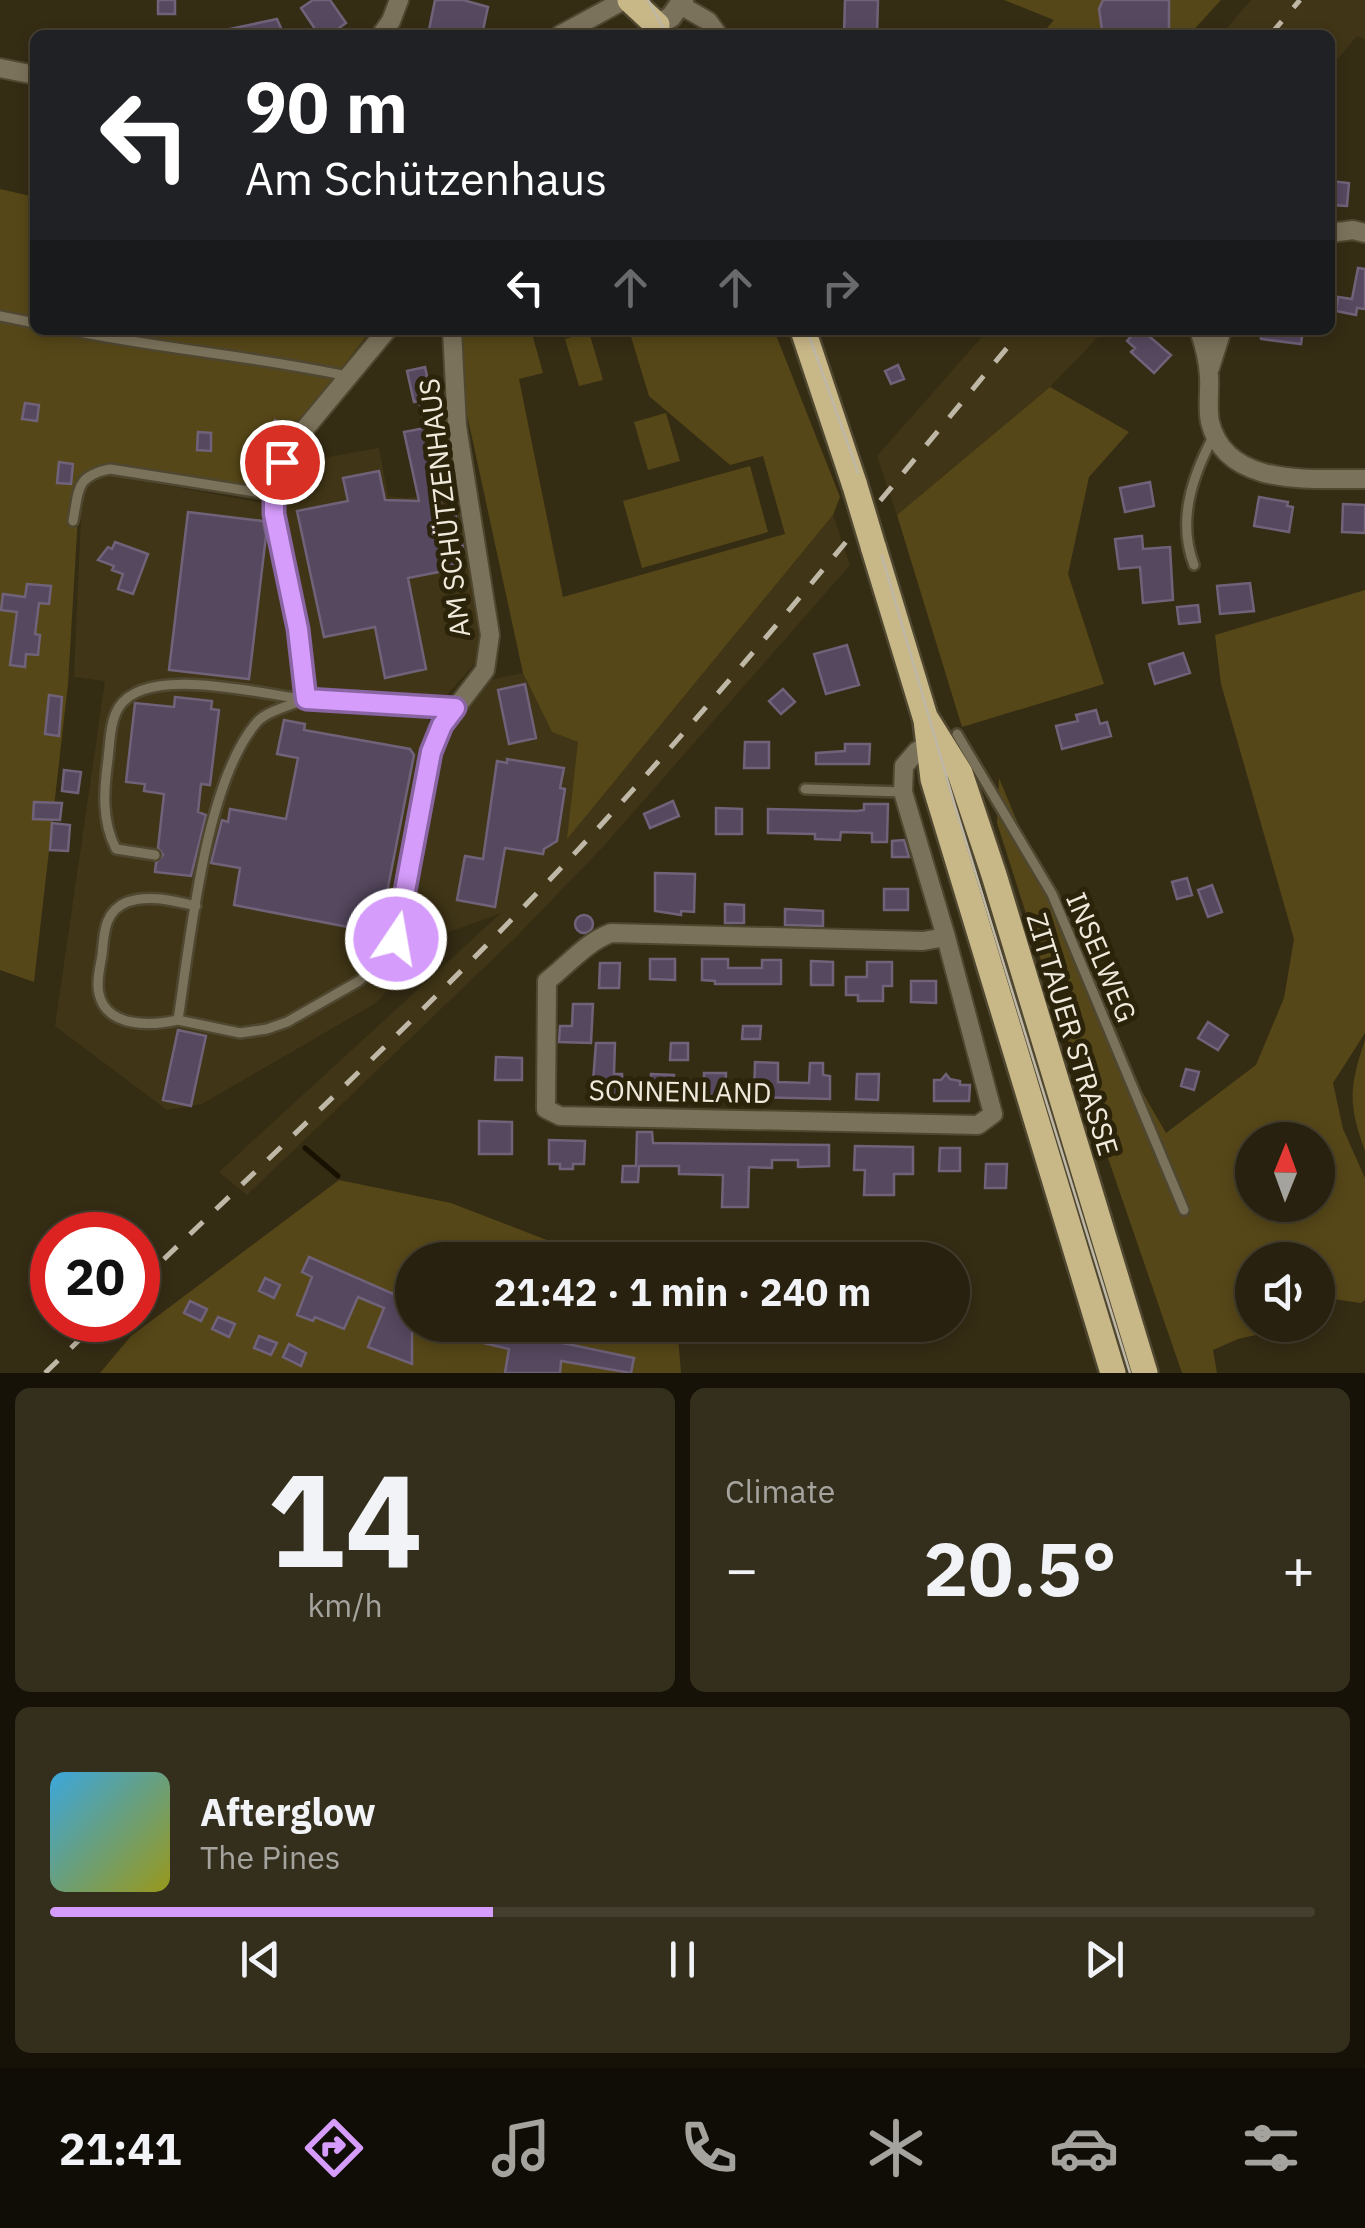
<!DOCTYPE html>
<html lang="en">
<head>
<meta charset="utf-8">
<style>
  :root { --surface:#28210f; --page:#342e1d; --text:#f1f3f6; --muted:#a5a39e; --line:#443e2f; --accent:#d59cfb }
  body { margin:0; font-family:"IBM Plex Sans",sans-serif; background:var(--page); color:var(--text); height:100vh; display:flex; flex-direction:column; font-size:38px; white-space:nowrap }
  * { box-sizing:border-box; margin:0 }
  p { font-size:32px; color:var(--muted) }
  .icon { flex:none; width:55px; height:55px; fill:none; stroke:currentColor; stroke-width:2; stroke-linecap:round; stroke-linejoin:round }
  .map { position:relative; height:1373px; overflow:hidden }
  .drawer { display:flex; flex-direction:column; gap:15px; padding:15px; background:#161208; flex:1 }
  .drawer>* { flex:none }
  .hud { position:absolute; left:30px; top:30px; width:1305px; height:305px; border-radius:15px; box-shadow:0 5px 15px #0003,0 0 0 2px var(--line); background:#202124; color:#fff; overflow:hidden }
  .needle { width:65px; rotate:1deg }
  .fabs { position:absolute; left:1235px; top:1122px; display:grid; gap:20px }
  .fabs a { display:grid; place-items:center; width:100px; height:100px; border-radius:50%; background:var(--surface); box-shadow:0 5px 15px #0003,0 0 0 2px var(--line); font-size:50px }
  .speed { position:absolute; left:30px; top:1212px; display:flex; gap:20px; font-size:50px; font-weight:700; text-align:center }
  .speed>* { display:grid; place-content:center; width:130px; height:130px; border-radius:50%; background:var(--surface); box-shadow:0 5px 15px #0003,0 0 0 2px var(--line); line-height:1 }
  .speed .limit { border:15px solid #d22; background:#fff; color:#111 }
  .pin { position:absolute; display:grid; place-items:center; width:85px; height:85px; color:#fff; margin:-42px; border:5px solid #fff; border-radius:50%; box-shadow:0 2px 10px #0007 }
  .me { position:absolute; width:110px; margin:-55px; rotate:12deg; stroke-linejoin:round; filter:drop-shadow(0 0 8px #0008) }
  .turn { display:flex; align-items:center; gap:35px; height:210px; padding:0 50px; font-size:45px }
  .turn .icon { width:130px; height:130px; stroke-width:2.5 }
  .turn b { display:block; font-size:70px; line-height:85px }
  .lanes { display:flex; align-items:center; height:95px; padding:0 50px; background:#0003; justify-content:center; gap:50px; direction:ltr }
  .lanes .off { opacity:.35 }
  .big { font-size:75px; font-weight:700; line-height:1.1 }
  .drawer .card { flex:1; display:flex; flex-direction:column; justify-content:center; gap:15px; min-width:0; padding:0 35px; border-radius:15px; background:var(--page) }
  .drawer .dial { align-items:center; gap:0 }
  .dial b { font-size:130px; line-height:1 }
  .song { display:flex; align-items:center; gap:30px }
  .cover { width:120px; height:120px; border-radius:15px; background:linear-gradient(135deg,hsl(200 70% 55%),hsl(60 70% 35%)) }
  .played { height:10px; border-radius:5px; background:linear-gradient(90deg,var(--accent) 35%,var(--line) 35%) }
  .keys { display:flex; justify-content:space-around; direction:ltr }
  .heat { display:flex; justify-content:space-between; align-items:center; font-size:55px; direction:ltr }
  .drawer .tiles { flex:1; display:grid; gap:15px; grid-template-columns:1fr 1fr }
  .card:last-child { grid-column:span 2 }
  .trip { position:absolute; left:395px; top:1242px; width:575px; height:100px; border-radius:50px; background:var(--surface); box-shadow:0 5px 15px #0003,0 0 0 2px var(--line); font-weight:700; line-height:100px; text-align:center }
  .menu { display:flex; height:160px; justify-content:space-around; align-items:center; background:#100d06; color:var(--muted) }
  .menu .icon { width:70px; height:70px }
  .menu .on { color:var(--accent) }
  .menu b { font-size:45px; color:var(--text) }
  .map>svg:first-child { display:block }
  .built { fill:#403516 }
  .green { fill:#564718; fill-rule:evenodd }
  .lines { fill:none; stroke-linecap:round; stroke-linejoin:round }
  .stream { stroke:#171102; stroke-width:5 }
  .building { fill:#56485f; stroke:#6f6279; stroke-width:2.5 }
  .service-casing { stroke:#4f4730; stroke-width:14 }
  .minor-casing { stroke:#4f4730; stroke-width:22 }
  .tertiary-casing { stroke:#4f4730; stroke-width:25 }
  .primary-casing { stroke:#4f4730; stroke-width:30 }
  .service { stroke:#7b725b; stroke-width:9 }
  .minor { stroke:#7b725b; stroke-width:18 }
  .tertiary { stroke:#7b725b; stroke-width:20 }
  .primary { stroke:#c8b787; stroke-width:25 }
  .tram { stroke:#bfb8a7; stroke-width:2.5 }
  .rail { stroke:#bfb8a7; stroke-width:5; stroke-dasharray:18 18; stroke-linecap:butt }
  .primary-bridge-casing { stroke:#4f4730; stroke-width:30; stroke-linecap:butt }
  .primary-bridge { stroke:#c8b787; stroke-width:25 }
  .route-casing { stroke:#8a65a3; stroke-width:25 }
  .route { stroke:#d59cfb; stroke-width:18 }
  .labels { text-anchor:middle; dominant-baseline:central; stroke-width:10; stroke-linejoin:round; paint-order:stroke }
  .street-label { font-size:28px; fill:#f0eadc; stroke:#2b230a }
</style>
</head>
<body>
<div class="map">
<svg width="1365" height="1373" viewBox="0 0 1365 1373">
  <rect width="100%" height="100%" fill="#352c14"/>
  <path class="built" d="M 1251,0 L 1365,0 L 1365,40 L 1357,36 L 1330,68 L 1330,35 L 1221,35 Z
    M 988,330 L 1105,330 L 1050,387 L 897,515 L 877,456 Z
    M 379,448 L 388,496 L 407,498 L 460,489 L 481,657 L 428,716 L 434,749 L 488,680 L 523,673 L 552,732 L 632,760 L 833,515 L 850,565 L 602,848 L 515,938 L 247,1195 L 219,1172 L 501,913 L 433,938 L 376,1003 L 202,1104 L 167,1110 L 55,1026 L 105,681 L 74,677 L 82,492 L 88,478 L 103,474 L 274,505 L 300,462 Z"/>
  <path class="green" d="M 1004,0 L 1221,0 L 1189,35 L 1041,35 L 1054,20 Z
    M 0,189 L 35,197 L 35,330 L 371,330 C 335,378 282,435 265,492 L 110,468 L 80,482 L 68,684 L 34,982 L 0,970 Z
    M 462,330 L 531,330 L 543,373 L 519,379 L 563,597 L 785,534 L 763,456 L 730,465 L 649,396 L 629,330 L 774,330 L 840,497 L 833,515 L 567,839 L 578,742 L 552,732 L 523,673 L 466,410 Z
    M 589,332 L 603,380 L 579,386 L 565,339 Z
    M 1050,387 L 1129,432 L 1089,477 L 1068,574 L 1104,684 L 962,727 L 897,515 Z
    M 666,413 L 680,461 L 648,470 L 634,422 Z
    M 750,466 L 768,532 L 642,568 L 623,501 Z
    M 1365,590 L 1365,1033 L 1333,1083 L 1343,1129 L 1365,1178 L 1365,1300 L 1361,1303 L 1326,1298 L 1318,1316 L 1318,1260 L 1252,1260 L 1252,1325 L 1300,1325 L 1238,1339 L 1213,1350 L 1217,1373 L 1182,1373 L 1056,1007 L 997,823 L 999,778 L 1097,1014 L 1166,1133 L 1256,1065 L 1284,998 L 1294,939 L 1221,684 L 1215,635 ZM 1252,1140 L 1318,1140 L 1318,1205 L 1252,1205 Z
    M 1365,1040 L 1365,1151 C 1348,1104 1349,1088 1365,1040 Z
    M 339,1180 L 451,1203 L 552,1242 L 620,1260 L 412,1260 L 412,1325 L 677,1325 L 681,1373 L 100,1373 L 131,1336 Z"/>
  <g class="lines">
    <path class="stream" d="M 305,1148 L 338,1176"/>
  </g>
  <path class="building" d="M 158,0 L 175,0 L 175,14 L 158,14 Z
    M 313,0 L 330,0 L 346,23 L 339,28 L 344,35 L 319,35 L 301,8 Z
    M 435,0 L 463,0 L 488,7 L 483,30 L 478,29 L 475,35 L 428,35 Z
    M 845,0 L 878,0 L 877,35 L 844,35 Z
    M 1103,0 L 1169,0 L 1169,35 L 1113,34 L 1102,30 L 1099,9 Z
    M 277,19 L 284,35 L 231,35 L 230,29 Z
    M 1330,181 L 1349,183 L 1347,206 L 1330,205 Z
    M 1358,268 L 1365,269 L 1365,309 L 1357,308 L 1356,315 L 1336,311 L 1338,297 L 1352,299 Z
    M 1137,330 L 1142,330 L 1171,355 L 1154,373 L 1131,352 L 1135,348 L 1127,341 Z
    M 1261,330 L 1303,330 L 1301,344 L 1261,339 Z
    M 898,365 L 904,379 L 891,384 L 885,371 Z
    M 425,367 L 449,478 L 437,481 L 441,507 L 453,504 L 464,552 L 451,555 L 454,569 L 408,578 L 426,669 L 385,678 L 375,627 L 324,637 L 297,511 L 348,501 L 343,478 L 379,471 L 385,500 L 419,501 L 404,432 L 425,428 L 419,401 L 414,402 L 407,371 Z
    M 25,403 L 39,405 L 37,421 L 22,419 Z
    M 275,420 L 289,428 L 280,441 L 268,434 Z
    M 198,432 L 211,433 L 211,451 L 197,450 Z
    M 59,462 L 73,464 L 71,484 L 57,483 Z
    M 1150,482 L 1154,506 L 1125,512 L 1120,488 Z
    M 1259,497 L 1288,502 L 1287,506 L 1293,507 L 1289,532 L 1254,526 Z
    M 1343,504 L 1365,505 L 1365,533 L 1342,532 Z
    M 188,512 L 263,521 L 266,536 L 249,679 L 169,670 Z
    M 1142,536 L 1143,549 L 1170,547 L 1173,600 L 1143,603 L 1140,567 L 1119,569 L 1115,539 Z
    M 115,542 L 148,554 L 133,594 L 118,589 L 123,574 L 112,570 L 114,566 L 98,560 L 108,547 L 112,549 Z
    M 1250,583 L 1254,611 L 1220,614 L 1217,586 Z
    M 27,584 L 51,586 L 49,604 L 39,603 L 35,634 L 40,635 L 38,655 L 26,654 L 25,667 L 10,665 L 17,612 L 1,610 L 3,594 L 25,597 Z
    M 1198,605 L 1200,622 L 1179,624 L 1177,607 Z
    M 847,645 L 859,685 L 826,694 L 814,654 Z
    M 1183,653 L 1190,673 L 1155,684 L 1149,664 Z
    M 525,684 L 536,738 L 509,744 L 498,690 Z
    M 783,689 L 795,702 L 781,714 L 769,701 Z
    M 49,695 L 62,697 L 59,736 L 45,734 Z
    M 175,697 L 212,701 L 211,709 L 219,710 L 210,785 L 201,784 L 198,812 L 206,815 L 191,876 L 155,872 L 156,863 L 163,855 L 158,848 L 164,794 L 144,791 L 145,784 L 126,782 L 135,703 L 174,707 Z
    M 1096,710 L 1100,724 L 1107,722 L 1111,736 L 1062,749 L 1056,726 L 1078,721 L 1076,715 Z
    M 284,720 L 305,724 L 304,730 L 410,749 L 414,755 L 379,933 L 234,905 L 240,868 L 211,863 L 222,820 L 228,822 L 230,809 L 286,819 L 298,758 L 277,754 Z
    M 745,742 L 769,742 L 769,768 L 744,768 Z
    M 845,744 L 870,744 L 869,764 L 816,764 L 816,753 L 845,751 Z
    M 507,759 L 564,768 L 560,788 L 565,789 L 557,841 L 544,849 L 543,854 L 505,848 L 495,907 L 457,900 L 465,856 L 483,859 L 497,761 L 507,763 Z
    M 64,770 L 81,772 L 78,793 L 62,791 Z
    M 673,801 L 679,816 L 650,828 L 644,814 Z
    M 34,802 L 62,803 L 60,820 L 33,819 Z
    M 864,804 L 888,804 L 887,842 L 872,842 L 872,833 L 841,832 L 840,840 L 815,839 L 815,834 L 768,833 L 768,809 L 857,811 L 864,810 Z
    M 716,808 L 742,809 L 742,834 L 716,834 Z
    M 52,823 L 70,825 L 68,851 L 50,850 Z
    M 904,840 L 909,857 L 892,857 L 892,841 Z
    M 655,873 L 695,874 L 694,912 L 681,911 L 681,915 L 655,911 Z
    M 1187,878 L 1192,895 L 1177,899 L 1172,882 Z
    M 1212,885 L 1222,912 L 1208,917 L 1198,890 Z
    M 884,889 L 908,889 L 908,910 L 884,910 Z
    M 725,904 L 744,905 L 744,923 L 725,923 Z
    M 785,909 L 823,911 L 823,926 L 785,925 Z
    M575 924a9 9 0 1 1 18 0a9 9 0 1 1-18 0Z
    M 650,959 L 675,959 L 675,980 L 650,979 Z
    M 702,959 L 728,959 L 728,968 L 762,968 L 762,960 L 781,960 L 781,984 L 715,984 L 715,981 L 702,980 Z
    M 811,961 L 833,962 L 833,985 L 811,985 Z
    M 867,962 L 892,962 L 892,986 L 883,986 L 883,1001 L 858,1001 L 858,995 L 846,995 L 846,977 L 867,977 Z
    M 600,963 L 620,963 L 619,988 L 599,988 Z
    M 911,981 L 936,981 L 936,1003 L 911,1002 Z
    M 573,1004 L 593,1004 L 591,1043 L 559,1042 L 560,1026 L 572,1026 Z
    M 1208,1022 L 1228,1035 L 1218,1050 L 1198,1038 Z
    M 743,1026 L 761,1026 L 760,1039 L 742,1039 Z
    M 178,1030 L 206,1036 L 191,1106 L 163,1100 Z
    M 596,1043 L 615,1043 L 614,1074 L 622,1074 L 622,1094 L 592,1094 Z
    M 671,1043 L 688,1043 L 688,1060 L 670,1060 Z
    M 496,1057 L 522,1058 L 522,1080 L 495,1080 Z
    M 755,1062 L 778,1063 L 778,1082 L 809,1083 L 810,1063 L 823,1063 L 823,1075 L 830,1076 L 830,1099 L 754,1097 Z
    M 1186,1069 L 1199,1072 L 1194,1090 L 1181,1086 Z
    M 704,1073 L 726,1073 L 725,1097 L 704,1096 Z
    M 651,1074 L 674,1075 L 673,1096 L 650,1095 Z
    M 857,1074 L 879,1074 L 878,1100 L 856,1099 Z
    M 946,1074 L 950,1079 L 960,1081 L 960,1085 L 970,1085 L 969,1101 L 934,1101 L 934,1080 L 941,1080 Z
    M 479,1121 L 512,1122 L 512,1154 L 479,1154 Z
    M 637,1132 L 652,1132 L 653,1143 L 829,1145 L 829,1166 L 798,1167 L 798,1160 L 772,1160 L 772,1168 L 749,1167 L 748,1207 L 722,1207 L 723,1175 L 679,1174 L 679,1166 L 639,1166 L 638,1182 L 622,1182 L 623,1166 L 636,1166 Z
    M 549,1140 L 585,1141 L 584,1164 L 573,1164 L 573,1169 L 560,1169 L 560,1164 L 549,1164 Z
    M 855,1146 L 913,1147 L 913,1174 L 894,1174 L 894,1195 L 864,1195 L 865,1170 L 854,1170 Z
    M 940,1148 L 960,1148 L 960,1171 L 939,1171 Z
    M 986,1164 L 1007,1164 L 1006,1188 L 985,1188 Z
    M 309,1257 L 412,1302 L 412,1364 L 368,1347 L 384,1308 L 358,1297 L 344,1329 L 315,1317 L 313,1321 L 297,1315 L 312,1277 L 302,1272 Z
    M 265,1278 L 280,1285 L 274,1298 L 259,1291 Z
    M 190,1301 L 207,1309 L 201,1321 L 184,1313 Z
    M 218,1317 L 235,1324 L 229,1337 L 212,1329 Z
    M 478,1325 L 492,1325 L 491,1328 L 634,1358 L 631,1373 L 561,1361 L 560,1373 L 505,1373 L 509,1349 L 475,1341 Z
    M 259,1336 L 277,1343 L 271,1355 L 254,1348 Z
    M 289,1344 L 306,1353 L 301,1366 L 283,1357 Z"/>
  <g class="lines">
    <g class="service-casing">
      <path id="service" d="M 0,316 L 35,323
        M 69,330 C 162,349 255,356 347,376
        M 73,521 C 79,490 75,476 110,469 L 274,495
        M 1194,565 C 1177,521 1192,477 1213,437
        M 306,699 C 291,705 267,711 257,722 C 205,782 190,941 178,1020 L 240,1033 L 267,1029 L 287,1022 L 359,981 L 386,957 L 400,927 L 431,752 L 442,725 L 453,711
        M 957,734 L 1052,894 L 1184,1210
        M 805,789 L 903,792
        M 155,855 L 116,849 C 101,820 104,789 108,759 C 110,742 110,721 119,707 C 146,664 260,694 303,699
        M 178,1020 C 151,1026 107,1028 99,994 C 96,982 100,967 102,955 C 104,934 104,911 127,902 C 149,894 174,901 196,906"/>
    </g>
    <g class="minor-casing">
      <path id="minor" d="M 680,5 L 708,21 L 718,35
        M 381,35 L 391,21 L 399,0
        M 560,35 L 624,0
        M 0,68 L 35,75
        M 1330,233 L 1353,230 L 1365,233
        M 387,330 L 294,442 L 278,473 L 274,513 L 298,629 L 306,699 L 455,709 L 485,670 L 490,635 L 457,426 L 452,330
        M 1199,330 C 1204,344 1208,361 1209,376 C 1210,391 1207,407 1210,422 C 1226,489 1314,478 1365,479
        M 1210,368 L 1222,330
        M 936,740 L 917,751 L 904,766 L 903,792 L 946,937 L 993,1114 L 978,1125 L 560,1116 L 546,1109 L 547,981 C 569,964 585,943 611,933 L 923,941 L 946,937"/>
    </g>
    <g class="tertiary-casing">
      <path id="tertiary" d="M 657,25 L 671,17 L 683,0"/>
    </g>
    <g class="primary-casing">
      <path id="primary" d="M 630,0 L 657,25
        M 803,330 L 855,486
        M 873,546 L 926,720 L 933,779 L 1113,1373
        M 927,720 L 960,773 L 994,875 L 1145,1373"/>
    </g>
    <use href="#service" class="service"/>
    <use href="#minor" class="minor"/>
    <use href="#tertiary" class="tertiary"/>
    <use href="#primary" class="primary"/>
    <path class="tram" d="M 648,0 L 667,35
      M 807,330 L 855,464 L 955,806 L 1130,1373"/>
    <path class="rail" d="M 1270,35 L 1300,0
      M 138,1284 C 294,1134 453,986 600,826 C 747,666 883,496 1022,330
      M 45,1373 L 100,1320"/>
    <g class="primary-bridge-casing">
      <path id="primary-bridge" d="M 855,486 L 873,546"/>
    </g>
    <use href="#primary-bridge" class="primary-bridge"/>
  </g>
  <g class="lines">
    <g class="route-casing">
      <path id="route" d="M 282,462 L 274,495 L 274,514 L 298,629 L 306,699 L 455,708 L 442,725 L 431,752 L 396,939"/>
    </g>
    <use href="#route" class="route"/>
  </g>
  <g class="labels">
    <g class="street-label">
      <text transform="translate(444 508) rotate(-97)">AM SCHÜTZENHAUS</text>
      <text transform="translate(1102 957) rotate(67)">INSELWEG</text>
      <text transform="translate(1073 1034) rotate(73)">ZITTAUER STRASSE</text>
      <text transform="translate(680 1091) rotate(1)">SONNENLAND</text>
    </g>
  </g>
</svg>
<div class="fabs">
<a><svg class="needle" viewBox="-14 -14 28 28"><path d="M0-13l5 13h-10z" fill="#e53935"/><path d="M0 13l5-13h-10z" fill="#a5a39e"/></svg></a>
<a><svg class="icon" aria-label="sound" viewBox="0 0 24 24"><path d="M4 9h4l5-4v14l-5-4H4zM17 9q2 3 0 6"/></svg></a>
</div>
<div class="speed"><div class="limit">20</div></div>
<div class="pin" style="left:282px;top:462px;background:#d93025"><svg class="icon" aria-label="arrive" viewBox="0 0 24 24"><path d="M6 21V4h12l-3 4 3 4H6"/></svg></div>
<svg class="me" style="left:396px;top:939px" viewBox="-20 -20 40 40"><circle r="17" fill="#d59cfb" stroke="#fff" stroke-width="3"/><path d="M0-11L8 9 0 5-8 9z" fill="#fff"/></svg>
<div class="trip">21:42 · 1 min · 240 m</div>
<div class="hud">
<div class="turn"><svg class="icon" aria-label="left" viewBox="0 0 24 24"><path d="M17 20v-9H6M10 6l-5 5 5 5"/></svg><div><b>90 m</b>Am Schützenhaus</div></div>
<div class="lanes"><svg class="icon" aria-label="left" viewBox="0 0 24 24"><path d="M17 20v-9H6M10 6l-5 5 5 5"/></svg><svg class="icon off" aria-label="ahead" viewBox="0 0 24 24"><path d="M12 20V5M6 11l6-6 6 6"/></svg><svg class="icon off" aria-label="ahead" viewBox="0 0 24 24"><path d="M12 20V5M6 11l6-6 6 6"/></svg><svg class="icon off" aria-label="right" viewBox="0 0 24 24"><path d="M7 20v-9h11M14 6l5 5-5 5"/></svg></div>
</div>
</div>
<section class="drawer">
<div class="tiles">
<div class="card dial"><b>14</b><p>km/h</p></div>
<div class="card"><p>Climate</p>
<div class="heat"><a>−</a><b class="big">20.5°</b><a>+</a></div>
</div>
<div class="card">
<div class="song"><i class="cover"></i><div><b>Afterglow</b><p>The Pines</p></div></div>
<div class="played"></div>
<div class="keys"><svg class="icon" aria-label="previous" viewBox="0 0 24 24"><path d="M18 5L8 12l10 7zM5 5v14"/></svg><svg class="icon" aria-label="pause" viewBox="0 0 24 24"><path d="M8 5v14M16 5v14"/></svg><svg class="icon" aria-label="next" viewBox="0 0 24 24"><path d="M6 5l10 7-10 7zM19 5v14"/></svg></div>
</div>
</div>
</section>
<nav class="menu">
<b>21:41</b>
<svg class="icon on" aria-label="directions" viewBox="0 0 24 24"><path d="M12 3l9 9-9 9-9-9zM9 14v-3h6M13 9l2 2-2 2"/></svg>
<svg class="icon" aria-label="music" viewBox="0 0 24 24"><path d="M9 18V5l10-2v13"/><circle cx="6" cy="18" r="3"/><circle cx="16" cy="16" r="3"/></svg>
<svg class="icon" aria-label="phone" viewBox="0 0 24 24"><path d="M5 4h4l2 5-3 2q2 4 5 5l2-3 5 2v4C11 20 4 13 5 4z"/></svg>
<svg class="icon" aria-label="climate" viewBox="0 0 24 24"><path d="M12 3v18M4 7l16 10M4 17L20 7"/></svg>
<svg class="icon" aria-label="car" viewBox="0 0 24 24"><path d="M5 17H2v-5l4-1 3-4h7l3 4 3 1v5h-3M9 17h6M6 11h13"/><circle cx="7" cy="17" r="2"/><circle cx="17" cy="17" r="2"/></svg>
<svg class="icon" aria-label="filters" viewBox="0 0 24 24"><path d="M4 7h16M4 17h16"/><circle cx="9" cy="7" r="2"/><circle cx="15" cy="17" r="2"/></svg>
</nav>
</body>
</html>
